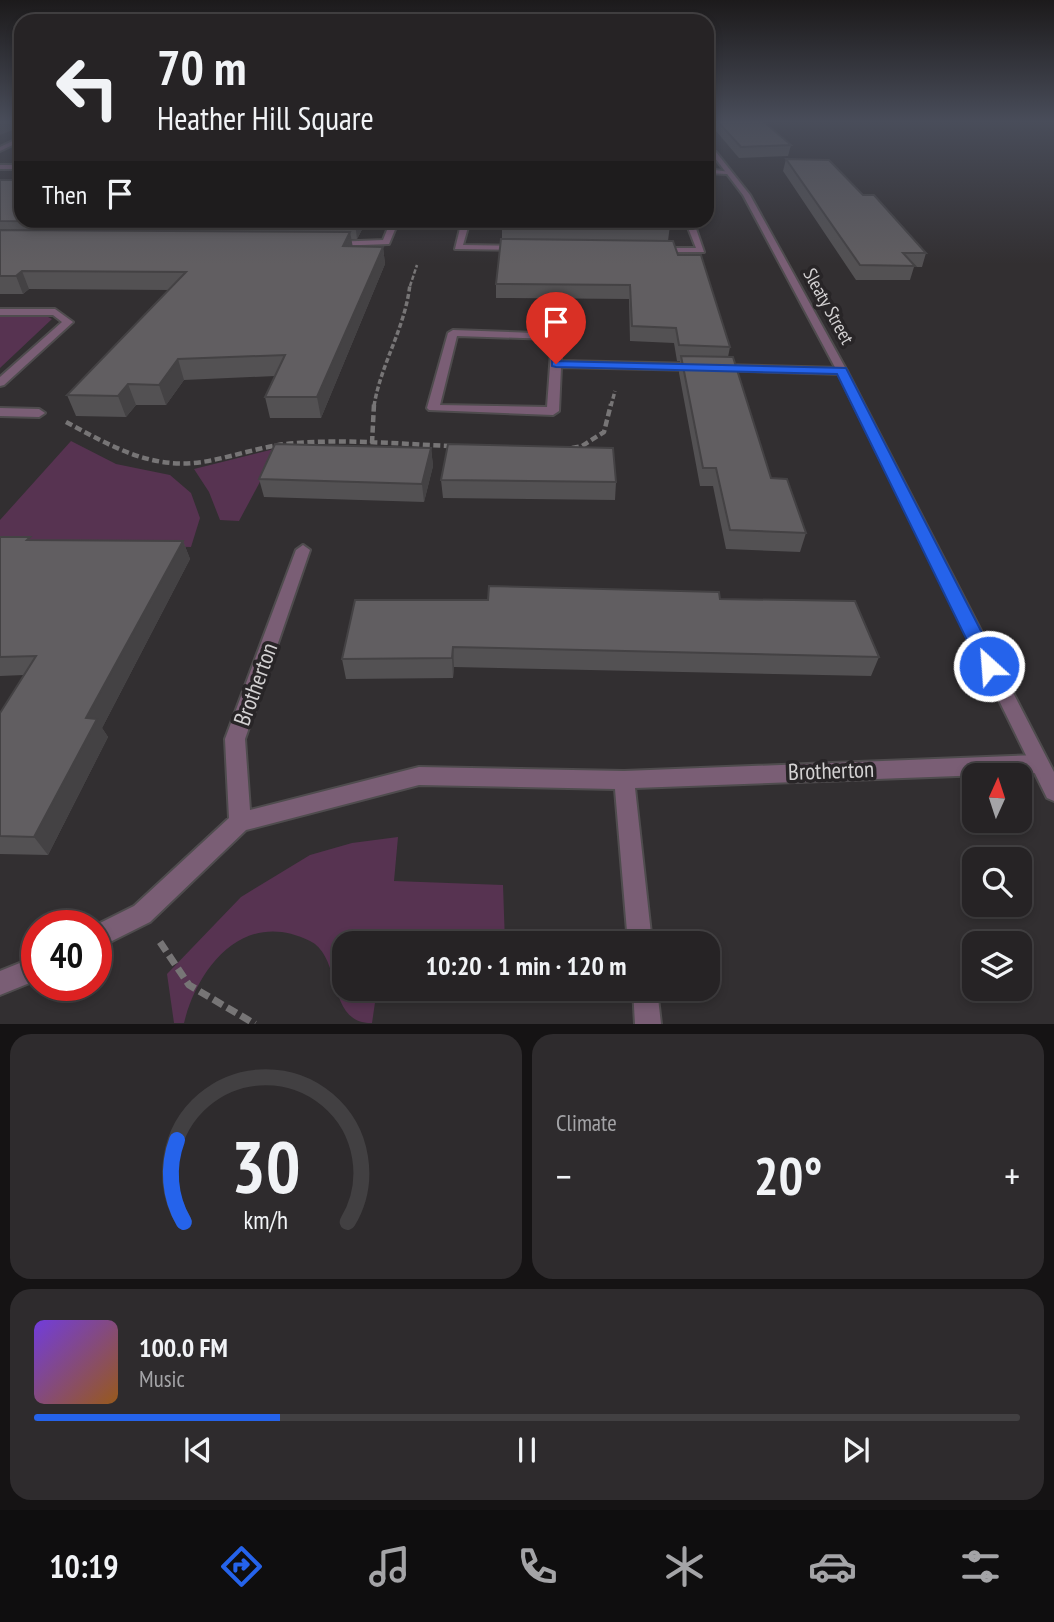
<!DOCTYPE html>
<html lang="en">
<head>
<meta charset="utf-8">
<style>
  :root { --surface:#262325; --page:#2e2b2d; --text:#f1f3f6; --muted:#a4a4a7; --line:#424042; --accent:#2563eb }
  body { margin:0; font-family:"PT Sans Narrow",sans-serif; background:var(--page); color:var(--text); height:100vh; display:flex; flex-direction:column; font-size:26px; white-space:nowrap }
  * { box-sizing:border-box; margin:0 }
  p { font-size:23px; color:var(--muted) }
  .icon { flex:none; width:38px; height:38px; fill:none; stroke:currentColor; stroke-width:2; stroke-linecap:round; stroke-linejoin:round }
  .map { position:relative; height:1024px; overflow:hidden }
  .side { display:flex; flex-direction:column; gap:10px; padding:10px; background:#151314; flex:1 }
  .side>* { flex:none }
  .banner { position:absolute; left:14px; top:14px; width:700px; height:214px; border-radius:21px; box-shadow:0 4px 10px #0003,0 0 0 2px var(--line); background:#262325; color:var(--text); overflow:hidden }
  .needle { width:46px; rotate:3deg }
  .buttons { position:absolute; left:962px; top:763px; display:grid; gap:14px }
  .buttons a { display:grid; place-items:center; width:70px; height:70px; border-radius:14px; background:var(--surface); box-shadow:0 4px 10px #0003,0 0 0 2px var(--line); font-size:35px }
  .speed { position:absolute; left:21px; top:910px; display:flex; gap:14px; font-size:35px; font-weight:700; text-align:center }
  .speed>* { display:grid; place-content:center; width:91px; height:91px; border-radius:50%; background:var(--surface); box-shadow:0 4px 10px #0003,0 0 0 2px var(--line); line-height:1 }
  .speed .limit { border:10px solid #d22; background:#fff; color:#111 }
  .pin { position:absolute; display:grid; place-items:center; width:60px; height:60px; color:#fff; margin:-72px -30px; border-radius:50% 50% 50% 0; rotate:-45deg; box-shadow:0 0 7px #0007 }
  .pin .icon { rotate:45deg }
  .me { position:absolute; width:77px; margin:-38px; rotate:334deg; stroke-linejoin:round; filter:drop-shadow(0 0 5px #0008) }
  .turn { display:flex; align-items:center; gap:24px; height:147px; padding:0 28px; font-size:32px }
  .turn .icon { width:91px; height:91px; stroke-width:2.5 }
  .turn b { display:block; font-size:49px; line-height:60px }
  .then { display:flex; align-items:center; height:66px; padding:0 28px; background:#0003; gap:14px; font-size:26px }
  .big { font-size:52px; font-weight:700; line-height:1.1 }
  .side .widget { flex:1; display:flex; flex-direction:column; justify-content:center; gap:10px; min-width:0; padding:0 24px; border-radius:21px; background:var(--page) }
  .side .dial { align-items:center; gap:0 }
  .dial svg { height:182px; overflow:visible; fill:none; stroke:var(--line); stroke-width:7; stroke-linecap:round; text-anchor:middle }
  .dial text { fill:var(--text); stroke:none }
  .song { display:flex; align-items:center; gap:21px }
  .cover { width:84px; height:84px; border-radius:10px; background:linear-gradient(135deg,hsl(260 70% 55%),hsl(30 70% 35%)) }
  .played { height:7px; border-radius:4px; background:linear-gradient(90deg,var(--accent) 25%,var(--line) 25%) }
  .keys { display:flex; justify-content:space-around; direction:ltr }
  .heat { display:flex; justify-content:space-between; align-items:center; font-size:38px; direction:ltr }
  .side .tiles { flex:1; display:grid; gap:10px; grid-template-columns:1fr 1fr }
  .widget:last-child { grid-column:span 2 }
  .trip { position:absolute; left:332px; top:931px; width:388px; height:70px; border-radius:21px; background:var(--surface); box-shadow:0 4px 10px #0003,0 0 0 2px var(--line); font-weight:700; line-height:70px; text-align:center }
  .menu { display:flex; height:112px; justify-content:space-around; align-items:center; background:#0f0e0f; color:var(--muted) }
  .menu .icon { width:49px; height:49px }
  .menu .current { color:var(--accent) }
  .menu b { font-size:32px; color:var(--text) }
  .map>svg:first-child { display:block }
  .green { fill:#573351 }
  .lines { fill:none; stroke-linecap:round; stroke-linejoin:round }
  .service-casing { stroke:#4f4c4e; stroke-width:4 }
  .minor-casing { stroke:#4f4c4e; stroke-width:4 }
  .tertiary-casing { stroke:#4f4c4e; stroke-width:4 }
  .path-far3 { stroke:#777576; stroke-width:2.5; stroke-dasharray:4.5 2; stroke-linecap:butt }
  .path-far2 { stroke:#777576; stroke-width:3.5; stroke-dasharray:5 2.5; stroke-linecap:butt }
  .path-far1 { stroke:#777576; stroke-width:4.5; stroke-dasharray:7 3.5; stroke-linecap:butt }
  .path { stroke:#777576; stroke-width:7; stroke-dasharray:11 5; stroke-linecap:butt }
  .service { fill:#7a5e75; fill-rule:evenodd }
  .minor { fill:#7a5e75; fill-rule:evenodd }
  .tertiary { fill:#7a5e75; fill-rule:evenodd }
  .wall { fill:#535153 }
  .shaded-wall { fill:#444244 }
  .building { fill:#615e61; stroke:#444244; stroke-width:2 }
  .route { fill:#2563eb; stroke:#184099; stroke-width:2 }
  .labels { text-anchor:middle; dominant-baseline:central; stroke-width:7; stroke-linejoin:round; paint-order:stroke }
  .street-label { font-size:19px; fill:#d3d1d2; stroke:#282527 }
  .near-street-label { font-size:23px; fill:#d3d1d2; stroke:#282527 }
</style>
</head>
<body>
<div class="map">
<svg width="1054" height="1024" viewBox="0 0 1054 1024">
  <rect width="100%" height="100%" fill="#322f31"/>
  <path class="green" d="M 0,316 L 46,316 L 52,319 L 0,368 Z
    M 71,441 L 116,464 L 170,475 L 191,493 L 200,518 L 191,547 L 0,543 L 0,520 Z
    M 278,448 L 239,521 L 220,520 L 209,492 L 194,469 Z
    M 398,837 L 394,881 L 503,885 L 505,943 L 345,943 L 345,989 L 377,989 L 372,1023 C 326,1024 343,957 310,941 C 245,908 198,966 184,1023 L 174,1023 L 167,974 L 241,897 L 310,855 L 352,843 Z"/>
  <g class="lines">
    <g class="service-casing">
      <path id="service" d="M 21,137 L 21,141 L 0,151 L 0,147 Z
        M 391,220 L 399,220 L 389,244 L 334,246 L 330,244 L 334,242 L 383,240 Z
        M 462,220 L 470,220 L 463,245 L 518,246 L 522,248 L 518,250 L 455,249 Z
        M 685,220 L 693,220 L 704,252 L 655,252 L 654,250 L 658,248 L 696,248 Z"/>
    </g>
    <g class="minor-casing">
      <path id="minor" d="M 0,165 L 21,165 L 21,169 L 0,169 Z
        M 707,169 L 730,172 L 727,174 L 707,173 Z
        M 0,309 L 55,309 L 73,322 L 4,385 L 0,386 L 0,377 L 62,322 L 53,315 L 0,315 Z
        M 453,330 L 561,334 L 561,361 L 698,364 L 703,367 L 698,370 L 561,367 L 559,411 L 553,415 L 429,410 L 427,408 L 448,333 ZM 457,336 L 552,339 L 547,407 L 440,405 Z
        M 719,365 L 842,368 L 847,371 L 842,374 L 715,370 L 715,366 Z
        M 0,408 L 39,409 L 45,413 L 39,417 L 0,416 Z
        M 303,545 L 310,550 L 245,739 L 250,810 L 419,767 L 624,771 L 1038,755 L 1045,758 L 1048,764 L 1045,770 L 1038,773 L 635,788 L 652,943 L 628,943 L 615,789 L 419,785 L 246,830 L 150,922 L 96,949 L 96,926 L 94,926 L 134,906 L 229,818 L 225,739 L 296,550 Z
        M 37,956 L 37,980 L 0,995 L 0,971 Z
        M 633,989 L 657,989 L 661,1024 L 635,1024 Z"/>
    </g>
    <g class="tertiary-casing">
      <path id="tertiary" d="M 707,147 L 716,152 L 750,195 L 847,371 L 1054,772 L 1054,801 L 1047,798 L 837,371 L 743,195 L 712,154 L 707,151 Z"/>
    </g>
    <path class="path-far3" d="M 410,286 L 417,265"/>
    <path class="path-far2" d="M 374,406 C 381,363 405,329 410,284
      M 611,406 L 615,391"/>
    <path class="path-far1" d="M 66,422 C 109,445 151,470 202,462 C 234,457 264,445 296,443 C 348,439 400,444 452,446
      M 372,443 L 374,404
      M 572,448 L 582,446 L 604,432 L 611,404"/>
    <path class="path" d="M 160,942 L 189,985 L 255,1024"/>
    <use href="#service" class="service"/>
    <use href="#minor" class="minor"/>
    <use href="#tertiary" class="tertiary"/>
  </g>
  <path class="wall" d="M 710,121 L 763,121 L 791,145 L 788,156 L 739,158 L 710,124 Z
    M 786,159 L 863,195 L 926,253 L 922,267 L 914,267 L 910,280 L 856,280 L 783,171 Z
    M 0,180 L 367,220 L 357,239 L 351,239 L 352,246 L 383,247 L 385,264 L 321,418 L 270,418 L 265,397 L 275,376 L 184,380 L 166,405 L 136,405 L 126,417 L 76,416 L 67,395 L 169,290 L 29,289 L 23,294 L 0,294 Z
    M 502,224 L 670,225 L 668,241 L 678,255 L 730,347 L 728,357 L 771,478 L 806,533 L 800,552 L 726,549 L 713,486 L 700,486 L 679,373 L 680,361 L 677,361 L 674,343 L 630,341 L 629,299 L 496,298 L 496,284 L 502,239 Z
    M 431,448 L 433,466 L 424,502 L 264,497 L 259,479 Z
    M 441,480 L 616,482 L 615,500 L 443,498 Z
    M 0,537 L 32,540 L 183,541 L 190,559 L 102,728 L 108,737 L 48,855 L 0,854 L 0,713 L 24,675 L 0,676 Z
    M 720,599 L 879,657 L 871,676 L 454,667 L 453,678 L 346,679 L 342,659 Z"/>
  <path class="shaded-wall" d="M 0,121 L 21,121 L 21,127 L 0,135 Z
    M 356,220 L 367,220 L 357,239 L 355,223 Z
    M 350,232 L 353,248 L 343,246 Z
    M 383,247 L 385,264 L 321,418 L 317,397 Z
    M 22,271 L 29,289 L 23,294 L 16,276 Z
    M 178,359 L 184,380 L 166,405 L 159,385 Z
    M 128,384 L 136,405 L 126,417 L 118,396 Z
    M 431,448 L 433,466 L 424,502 L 422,484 Z
    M 183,541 L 190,559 L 102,728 L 108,737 L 48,855 L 34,837 L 86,718 Z
    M 453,647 L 454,667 L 453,678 L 452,658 Z"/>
  <path class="building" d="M 717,121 L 763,121 L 791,145 L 741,147 Z
    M 786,159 L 829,160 L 863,195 L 874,195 L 926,253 L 903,253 L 915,266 L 860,265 Z
    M 0,180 L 21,180 L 21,220 L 356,220 L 355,223 L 0,221 Z
    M 502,220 L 668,220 L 670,225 L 502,224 Z
    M 0,230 L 350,232 L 343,246 L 383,247 L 317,397 L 265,397 L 285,355 L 178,359 L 159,385 L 128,384 L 118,396 L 67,395 L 186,272 L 22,271 L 16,276 L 0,276 Z
    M 501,239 L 673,241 L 678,255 L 701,255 L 730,347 L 679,345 L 676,328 L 632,326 L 630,285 L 496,284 Z
    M 681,356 L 733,357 L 771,478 L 787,479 L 806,533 L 730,530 L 716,468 L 703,468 Z
    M 275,444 L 431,448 L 422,484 L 259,479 Z
    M 448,444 L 613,448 L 616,482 L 441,480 Z
    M 0,537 L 30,537 L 27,540 L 183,541 L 86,718 L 97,719 L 34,837 L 0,836 L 0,713 L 36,656 L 0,657 Z
    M 489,586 L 719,592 L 720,599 L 855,601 L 879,657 L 453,647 L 452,658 L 342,659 L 355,600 L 488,600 Z"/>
  <linearGradient id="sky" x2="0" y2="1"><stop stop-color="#1c1a1b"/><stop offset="0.46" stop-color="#494d5a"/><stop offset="1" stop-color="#494d5a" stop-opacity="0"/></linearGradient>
  <rect width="1054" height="264" fill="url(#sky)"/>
  <path class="route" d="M 552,361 L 846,368 L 999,666 L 996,671 L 982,671 L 837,374 L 556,367 L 552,366 Z"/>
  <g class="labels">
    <g class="street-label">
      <text transform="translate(829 306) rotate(61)">Sleaty Street</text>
    </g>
    <g class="near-street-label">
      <text transform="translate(255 684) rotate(-70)">Brotherton</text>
      <text transform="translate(831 770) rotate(-2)">Brotherton</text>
    </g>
  </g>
</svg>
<div class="buttons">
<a><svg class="needle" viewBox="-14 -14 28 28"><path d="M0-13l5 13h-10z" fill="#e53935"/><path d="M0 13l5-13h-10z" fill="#a4a4a7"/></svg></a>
<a><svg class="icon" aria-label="search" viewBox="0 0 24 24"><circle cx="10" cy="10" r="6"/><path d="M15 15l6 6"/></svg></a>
<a><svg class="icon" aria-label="layers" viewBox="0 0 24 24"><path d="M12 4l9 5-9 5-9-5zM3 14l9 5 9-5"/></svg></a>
</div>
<div class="speed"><div class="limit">40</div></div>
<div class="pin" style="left:556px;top:364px;background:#d93025"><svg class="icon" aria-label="arrive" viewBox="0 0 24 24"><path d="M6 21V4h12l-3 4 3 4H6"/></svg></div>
<svg class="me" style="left:989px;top:666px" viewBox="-20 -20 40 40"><circle r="17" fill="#2563eb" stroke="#fff" stroke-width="3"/><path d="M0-11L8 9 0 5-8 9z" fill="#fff"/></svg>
<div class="trip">10:20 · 1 min · 120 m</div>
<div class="banner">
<div class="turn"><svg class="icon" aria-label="left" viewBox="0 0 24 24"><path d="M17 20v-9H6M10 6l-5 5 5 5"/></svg><div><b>70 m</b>Heather Hill Square</div></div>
<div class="then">Then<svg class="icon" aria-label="arrive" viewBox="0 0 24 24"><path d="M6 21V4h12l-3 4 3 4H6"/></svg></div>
</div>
</div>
<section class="side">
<div class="tiles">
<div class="widget dial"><svg viewBox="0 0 100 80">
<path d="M14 69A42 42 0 1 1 86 69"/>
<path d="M14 69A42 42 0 0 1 11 33" stroke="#2563eb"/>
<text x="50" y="56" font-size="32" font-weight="700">30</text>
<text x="50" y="72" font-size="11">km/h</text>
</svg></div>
<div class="widget"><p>Climate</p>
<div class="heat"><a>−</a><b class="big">20°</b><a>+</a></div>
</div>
<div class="widget">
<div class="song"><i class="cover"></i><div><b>100.0 FM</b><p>Music</p></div></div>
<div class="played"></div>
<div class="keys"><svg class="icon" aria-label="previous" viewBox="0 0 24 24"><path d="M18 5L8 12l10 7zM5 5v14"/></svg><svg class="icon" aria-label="pause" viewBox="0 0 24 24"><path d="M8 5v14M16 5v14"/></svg><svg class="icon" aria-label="next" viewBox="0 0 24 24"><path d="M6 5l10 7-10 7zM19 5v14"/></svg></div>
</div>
</div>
</section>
<nav class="menu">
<b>10:19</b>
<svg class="icon current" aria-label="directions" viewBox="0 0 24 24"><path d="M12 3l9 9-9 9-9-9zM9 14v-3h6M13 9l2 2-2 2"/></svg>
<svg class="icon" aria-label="music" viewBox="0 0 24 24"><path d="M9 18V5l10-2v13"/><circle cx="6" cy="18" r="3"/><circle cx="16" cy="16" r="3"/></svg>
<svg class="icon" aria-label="phone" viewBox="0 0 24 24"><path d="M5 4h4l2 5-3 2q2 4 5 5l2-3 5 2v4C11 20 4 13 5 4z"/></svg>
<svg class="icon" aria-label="climate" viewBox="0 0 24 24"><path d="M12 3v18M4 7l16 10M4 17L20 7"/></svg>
<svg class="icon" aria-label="car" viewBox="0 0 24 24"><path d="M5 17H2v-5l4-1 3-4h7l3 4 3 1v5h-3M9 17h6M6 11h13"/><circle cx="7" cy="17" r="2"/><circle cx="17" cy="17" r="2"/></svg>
<svg class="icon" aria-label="filters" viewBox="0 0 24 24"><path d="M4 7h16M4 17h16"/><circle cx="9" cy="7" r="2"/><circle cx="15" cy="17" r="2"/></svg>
</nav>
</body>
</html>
